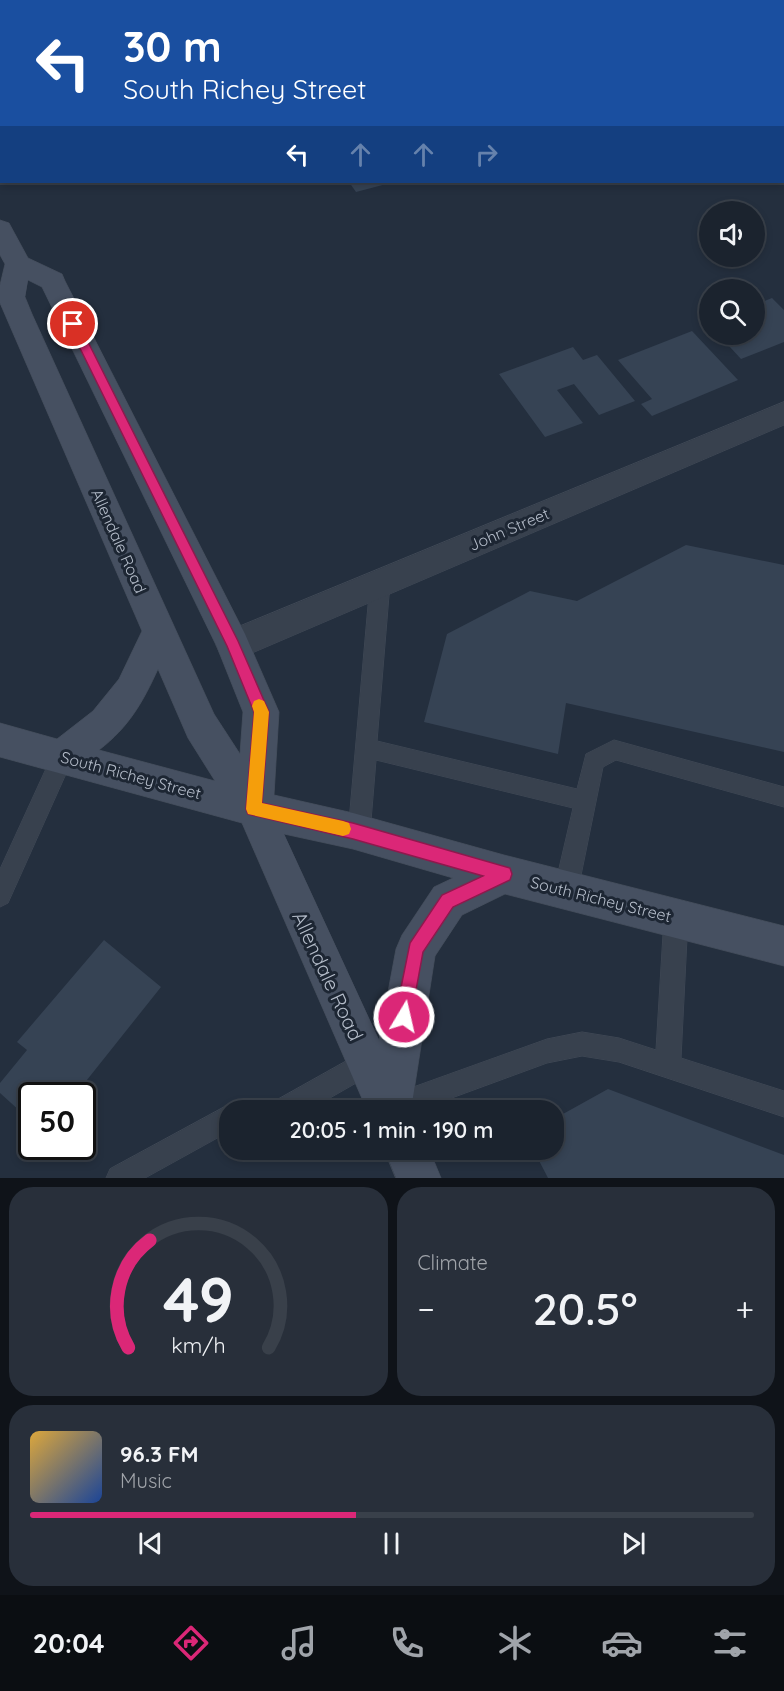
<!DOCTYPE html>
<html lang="en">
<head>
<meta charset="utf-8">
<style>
  :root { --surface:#1b232e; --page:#282f3a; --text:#f1f3f6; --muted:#a0a4aa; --line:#39404a; --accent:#db2777 }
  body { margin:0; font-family:Quicksand,sans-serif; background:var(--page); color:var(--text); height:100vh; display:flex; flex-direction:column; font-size:22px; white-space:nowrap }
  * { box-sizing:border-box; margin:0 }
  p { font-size:20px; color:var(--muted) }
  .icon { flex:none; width:33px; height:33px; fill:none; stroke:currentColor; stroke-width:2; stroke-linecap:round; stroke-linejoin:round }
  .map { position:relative; height:1178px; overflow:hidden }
  .details { display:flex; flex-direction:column; gap:9px; padding:9px; background:#0f1319; flex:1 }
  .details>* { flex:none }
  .banner { position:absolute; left:0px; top:0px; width:784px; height:183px; box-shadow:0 3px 9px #0003,0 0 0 2px var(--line); background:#1a4fa0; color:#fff; overflow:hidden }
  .fabs { position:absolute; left:699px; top:201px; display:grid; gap:12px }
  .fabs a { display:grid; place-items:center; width:66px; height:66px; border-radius:50%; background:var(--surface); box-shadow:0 3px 9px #0003,0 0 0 2px var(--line); font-size:30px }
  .speed { position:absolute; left:18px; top:1082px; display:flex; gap:12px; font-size:30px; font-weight:700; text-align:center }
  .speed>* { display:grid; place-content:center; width:78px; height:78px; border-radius:50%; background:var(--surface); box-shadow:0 3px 9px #0003,0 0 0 2px var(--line); line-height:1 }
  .speed .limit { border:3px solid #111; border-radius:9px; background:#fff; color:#111 }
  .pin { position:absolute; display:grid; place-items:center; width:51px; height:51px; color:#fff; margin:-26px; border:3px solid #fff; border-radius:50%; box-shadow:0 2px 6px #0007 }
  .me { position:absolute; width:66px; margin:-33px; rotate:9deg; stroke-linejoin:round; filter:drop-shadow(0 0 4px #0008) }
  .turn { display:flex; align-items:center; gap:21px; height:126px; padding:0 24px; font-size:27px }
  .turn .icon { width:78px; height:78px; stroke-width:2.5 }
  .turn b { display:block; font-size:42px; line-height:51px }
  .lanes { display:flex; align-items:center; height:57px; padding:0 24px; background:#0003; justify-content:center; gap:30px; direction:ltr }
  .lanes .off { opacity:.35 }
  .big { font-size:45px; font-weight:600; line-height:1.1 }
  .details .widget { flex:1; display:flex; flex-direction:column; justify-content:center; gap:9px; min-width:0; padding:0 21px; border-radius:24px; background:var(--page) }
  .details .dial { align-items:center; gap:0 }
  .dial svg { height:156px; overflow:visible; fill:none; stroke:var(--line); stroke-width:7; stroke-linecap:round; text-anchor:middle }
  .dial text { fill:var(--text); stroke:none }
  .song { display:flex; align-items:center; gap:18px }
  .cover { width:72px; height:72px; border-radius:9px; background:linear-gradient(135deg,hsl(40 70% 55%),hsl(220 70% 35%)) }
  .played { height:6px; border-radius:3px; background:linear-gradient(90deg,var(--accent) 45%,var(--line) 45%) }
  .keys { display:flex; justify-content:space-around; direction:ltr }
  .heat { display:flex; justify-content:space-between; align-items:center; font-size:33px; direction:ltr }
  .details .tiles { flex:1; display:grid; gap:9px; grid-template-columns:1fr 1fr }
  .widget:last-child { grid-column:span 2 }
  .trip { position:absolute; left:219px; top:1100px; width:345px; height:60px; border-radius:24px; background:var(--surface); box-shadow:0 3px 9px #0003,0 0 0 2px var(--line); font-weight:600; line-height:60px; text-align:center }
  .tab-bar { display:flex; height:96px; justify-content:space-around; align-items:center; background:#0b0e12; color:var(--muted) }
  .tab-bar .icon { width:42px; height:42px }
  .tab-bar .on { color:var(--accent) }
  .tab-bar b { font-size:27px; color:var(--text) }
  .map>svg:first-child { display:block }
  .building { fill:#364354 }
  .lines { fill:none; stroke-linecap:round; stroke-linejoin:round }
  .lane-casing { stroke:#414a57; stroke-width:1 }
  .street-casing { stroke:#414a57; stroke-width:1 }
  .secondary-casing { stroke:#414a57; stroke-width:1 }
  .lane { fill:#38414e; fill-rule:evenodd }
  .street { fill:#38414e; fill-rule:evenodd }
  .secondary { fill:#465061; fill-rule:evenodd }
  .route { fill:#db2777; stroke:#8e194d; stroke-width:1.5 }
  .slow { fill:#f59e0b }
  .labels { text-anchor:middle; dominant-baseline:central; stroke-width:6; stroke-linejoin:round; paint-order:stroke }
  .street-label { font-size:16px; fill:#b4bcc9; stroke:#1d2633 }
  .near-street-label { font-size:20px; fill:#b4bcc9; stroke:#1d2633 }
</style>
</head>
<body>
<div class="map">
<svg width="784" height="1178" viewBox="0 0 784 1178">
  <rect width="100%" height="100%" fill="#242f3e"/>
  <path class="building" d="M 349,182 L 394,182 L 356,192 Z
    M 772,298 L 784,310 L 784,342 L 741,359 L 718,334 L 754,334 L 754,305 Z
    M 692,331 L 738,380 L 652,416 L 641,404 L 652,399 L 618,360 Z
    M 573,347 L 583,360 L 597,355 L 635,401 L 599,415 L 574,384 L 557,390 L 583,423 L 545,437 L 499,374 Z
    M 686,545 L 784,565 L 784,752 L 566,703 L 558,754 L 424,722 L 447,634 L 530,591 L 577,601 Z
    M 104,940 L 161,987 L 75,1095 L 32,1095 L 32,1122 L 0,1093 L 0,1083 L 27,1050 L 17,1042 Z
    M 608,1089 L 784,1155 L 784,1178 L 548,1178 L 533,1149 L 554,1149 L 554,1119 Z"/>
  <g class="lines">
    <g class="lane-casing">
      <path id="lane" d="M 380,575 L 387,577 L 390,583 L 377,741 L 577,789 L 586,754 L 614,740 L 784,787 L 784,807 L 616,760 L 603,767 L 578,890 L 574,898 L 566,902 L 558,898 L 554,890 L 573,808 L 376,760 L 370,833 L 367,841 L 359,844 L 351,841 L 348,833 L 370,583 L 373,577 Z
        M 63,746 L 71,749 L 74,756 L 8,903 L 0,907 L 0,869 L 55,749 Z
        M 676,906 L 684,910 L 688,918 L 681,1058 L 784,1091 L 784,1117 L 619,1062 L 582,1056 L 547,1063 L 419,1110 L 377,1110 L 380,1099 L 547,1039 L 582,1032 L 619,1038 L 656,1050 L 664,918 L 668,910 Z
        M 368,1049 L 377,1053 L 381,1062 L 377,1071 L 309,1110 L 271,1110 L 275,1101 Z
        M 230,1104 L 240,1110 L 230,1110 L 230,1131 L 145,1178 L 106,1178 L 110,1169 Z"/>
    </g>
    <g class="street-casing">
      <path id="street" d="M 129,0 L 151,0 L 129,2 Z
        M 658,0 L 683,0 L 657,2 Z
        M 0,88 L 2,88 L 2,102 L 0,102 Z
        M 784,402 L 784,425 L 245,656 L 233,660 L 221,656 L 216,645 L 221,634 Z"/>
    </g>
    <g class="secondary-casing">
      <path id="secondary" d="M 0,220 L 9,223 L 28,258 L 62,274 L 65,281 L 245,634 L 279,712 L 274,795 L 353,813 L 504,855 L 784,926 L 784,966 L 505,894 L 462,915 L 435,956 L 411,1110 L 367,1110 L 242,823 L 0,757 L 0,723 L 57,739 L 93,711 L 119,679 L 142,631 L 0,303 L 0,285 L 5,264 L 0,255 ZM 28,280 L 42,287 L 217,647 L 243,712 L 240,754 L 214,714 L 32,314 L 25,297 ZM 158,669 L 188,738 L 215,781 L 99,750 C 129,727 143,702 158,669 ZM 284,834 L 353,849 L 453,878 L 434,887 L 402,935 L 396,949 L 379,1040 Z
        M 384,1149 L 429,1149 L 441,1178 L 396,1178 Z"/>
    </g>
    <use href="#lane" class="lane"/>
    <use href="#street" class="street"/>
    <use href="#secondary" class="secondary"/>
  </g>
  <path class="route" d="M 73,320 L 79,324 L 238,641 L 269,712 L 262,803 L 353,823 L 510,868 L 512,874 L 510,880 L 453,907 L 423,952 L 410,1023 L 404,1026 L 398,1023 L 395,1017 L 410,943 L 442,895 L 483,876 L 353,839 L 248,814 L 246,809 L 254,712 L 227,646 L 68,324 Z"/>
  <path class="slow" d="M 259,699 L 264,701 L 269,712 L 262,803 L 343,821 L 349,823 L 351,829 L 349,834 L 343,836 L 248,814 L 246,809 L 254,712 L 252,706 L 254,701 Z"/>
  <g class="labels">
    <g class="street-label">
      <text transform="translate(509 529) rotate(-23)">John Street</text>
      <text transform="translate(119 541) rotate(66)">Allendale Road</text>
      <text transform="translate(131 775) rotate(15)">South Richey Street</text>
      <text transform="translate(601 899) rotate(14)">South Richey Street</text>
    </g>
    <g class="near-street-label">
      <text transform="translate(328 976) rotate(65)">Allendale Road</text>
    </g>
  </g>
</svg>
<div class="fabs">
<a><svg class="icon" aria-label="sound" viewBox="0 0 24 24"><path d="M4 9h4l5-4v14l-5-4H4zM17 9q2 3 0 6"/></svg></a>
<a><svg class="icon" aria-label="search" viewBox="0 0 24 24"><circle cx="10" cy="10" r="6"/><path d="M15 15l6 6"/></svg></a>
</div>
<div class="speed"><div class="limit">50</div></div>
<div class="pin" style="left:73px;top:324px;background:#d93025"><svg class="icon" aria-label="arrive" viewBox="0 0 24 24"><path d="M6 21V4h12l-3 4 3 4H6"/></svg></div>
<svg class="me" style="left:404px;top:1017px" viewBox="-20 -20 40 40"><circle r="17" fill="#db2777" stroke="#fff" stroke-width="3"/><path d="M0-11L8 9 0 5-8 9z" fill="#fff"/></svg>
<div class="trip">20:05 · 1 min · 190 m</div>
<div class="banner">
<div class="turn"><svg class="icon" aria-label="left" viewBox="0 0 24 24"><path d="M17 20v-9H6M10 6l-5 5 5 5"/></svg><div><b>30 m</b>South Richey Street</div></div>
<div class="lanes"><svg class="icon" aria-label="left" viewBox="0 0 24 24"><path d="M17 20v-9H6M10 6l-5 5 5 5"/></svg><svg class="icon off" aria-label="ahead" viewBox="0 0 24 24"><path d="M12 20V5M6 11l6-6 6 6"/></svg><svg class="icon off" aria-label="ahead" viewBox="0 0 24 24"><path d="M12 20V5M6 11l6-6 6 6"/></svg><svg class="icon off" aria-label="right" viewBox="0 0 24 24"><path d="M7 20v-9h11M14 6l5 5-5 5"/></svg></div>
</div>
</div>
<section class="details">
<div class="tiles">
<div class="widget dial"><svg viewBox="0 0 100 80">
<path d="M14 69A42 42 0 1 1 86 69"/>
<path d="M14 69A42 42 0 0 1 25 14" stroke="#db2777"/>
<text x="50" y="56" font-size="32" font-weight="700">49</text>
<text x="50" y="72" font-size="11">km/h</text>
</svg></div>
<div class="widget"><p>Climate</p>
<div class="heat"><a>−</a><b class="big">20.5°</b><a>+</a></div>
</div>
<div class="widget">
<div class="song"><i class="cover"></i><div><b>96.3 FM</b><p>Music</p></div></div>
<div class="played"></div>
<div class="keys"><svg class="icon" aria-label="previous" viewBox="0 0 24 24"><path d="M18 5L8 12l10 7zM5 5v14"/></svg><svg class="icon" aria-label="pause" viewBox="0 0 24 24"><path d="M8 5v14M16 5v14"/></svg><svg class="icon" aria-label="next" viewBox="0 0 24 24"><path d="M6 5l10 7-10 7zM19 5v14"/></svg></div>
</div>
</div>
</section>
<nav class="tab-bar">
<b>20:04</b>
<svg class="icon on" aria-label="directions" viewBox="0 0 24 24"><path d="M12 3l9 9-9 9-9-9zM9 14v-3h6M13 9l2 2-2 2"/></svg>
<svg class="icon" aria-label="music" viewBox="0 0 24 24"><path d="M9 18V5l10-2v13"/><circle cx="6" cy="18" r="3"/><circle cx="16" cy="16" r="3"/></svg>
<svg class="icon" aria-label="phone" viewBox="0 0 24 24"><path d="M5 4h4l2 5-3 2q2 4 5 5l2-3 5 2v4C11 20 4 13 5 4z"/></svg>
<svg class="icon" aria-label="climate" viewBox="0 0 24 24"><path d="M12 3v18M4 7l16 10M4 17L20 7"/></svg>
<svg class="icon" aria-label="car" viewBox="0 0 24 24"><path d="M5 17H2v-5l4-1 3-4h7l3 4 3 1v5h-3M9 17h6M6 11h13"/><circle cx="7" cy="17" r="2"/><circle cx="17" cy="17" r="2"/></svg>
<svg class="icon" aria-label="filters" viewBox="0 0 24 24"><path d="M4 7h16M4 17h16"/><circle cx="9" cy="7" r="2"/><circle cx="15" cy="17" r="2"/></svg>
</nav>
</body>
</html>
